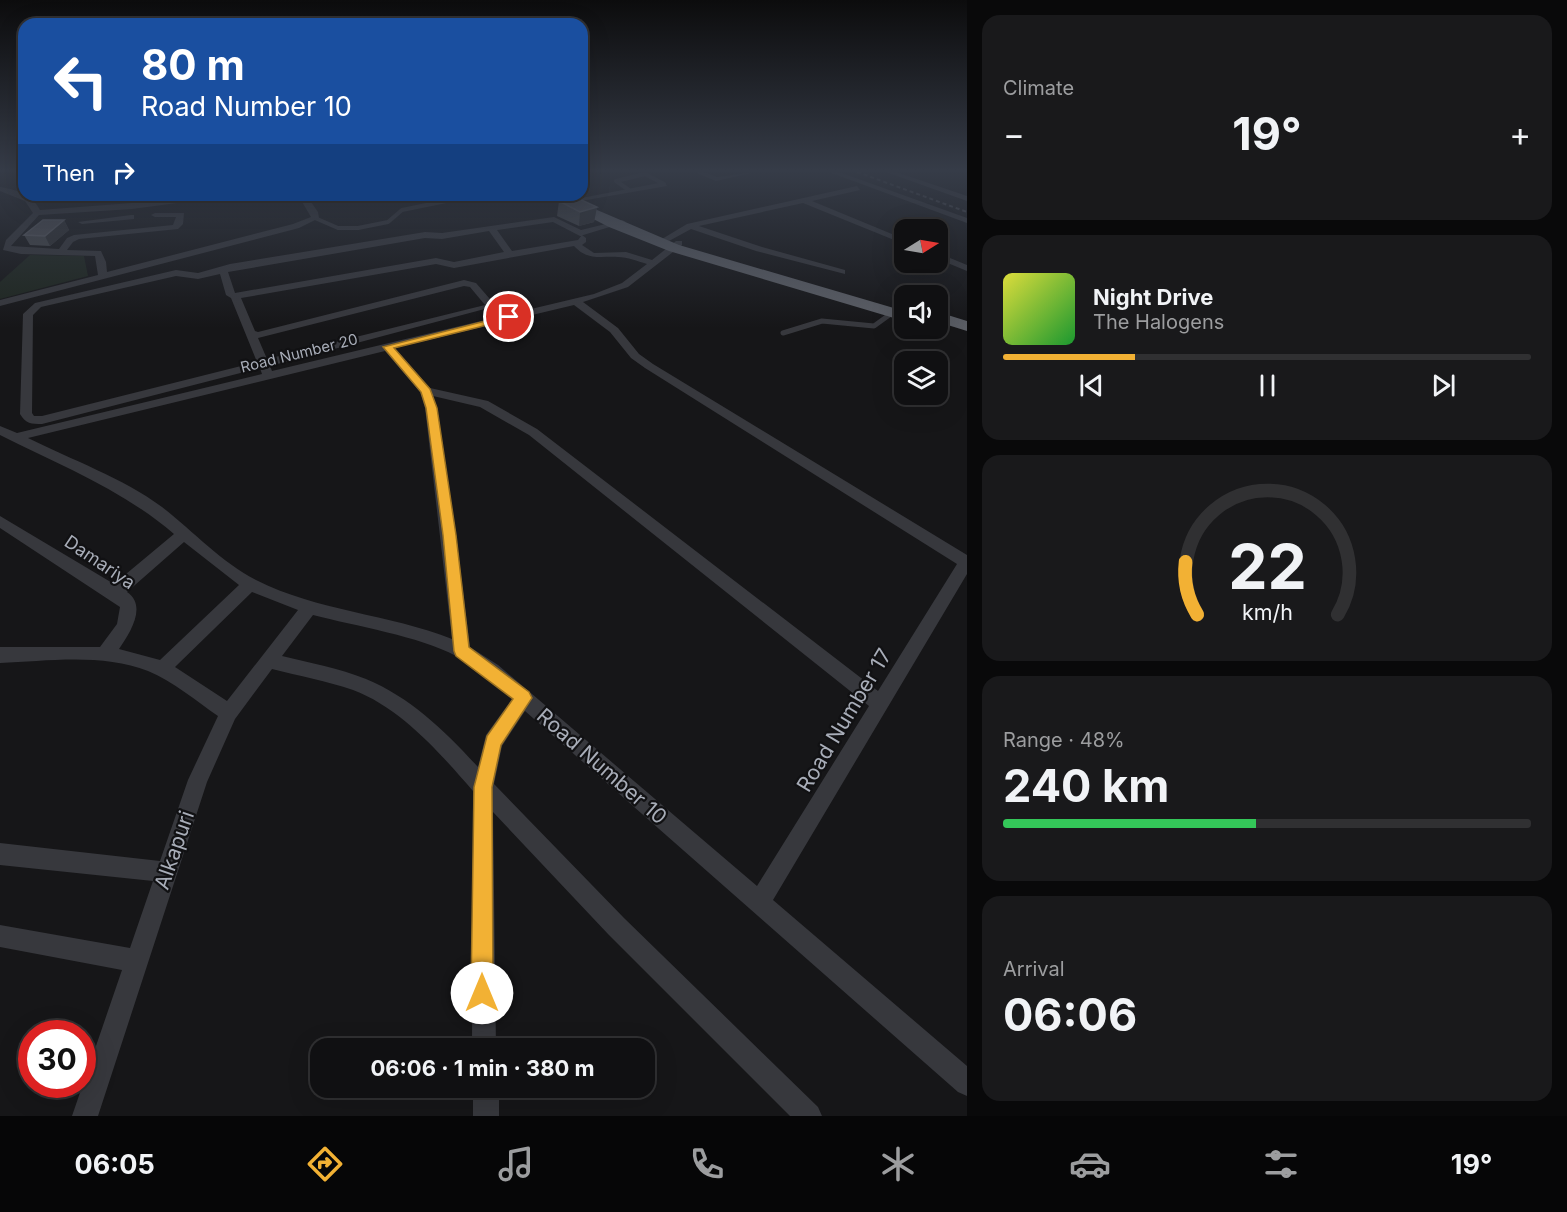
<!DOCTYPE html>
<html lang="en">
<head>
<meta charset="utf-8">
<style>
  :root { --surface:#101012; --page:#19191b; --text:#f1f3f6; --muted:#9c9d9f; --line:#303032; --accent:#f2b134 }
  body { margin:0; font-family:Inter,sans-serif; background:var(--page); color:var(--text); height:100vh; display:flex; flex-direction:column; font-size:22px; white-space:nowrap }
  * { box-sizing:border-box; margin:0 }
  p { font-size:20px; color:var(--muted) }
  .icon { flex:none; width:33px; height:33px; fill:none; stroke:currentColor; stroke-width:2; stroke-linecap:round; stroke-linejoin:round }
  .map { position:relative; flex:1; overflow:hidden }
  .side { display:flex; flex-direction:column; gap:15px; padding:15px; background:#09090a; width:600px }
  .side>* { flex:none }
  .top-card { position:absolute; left:18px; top:18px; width:570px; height:183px; border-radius:18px; box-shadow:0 6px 24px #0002,0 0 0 2px var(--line); background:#1a4fa0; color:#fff; overflow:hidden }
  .needle { width:39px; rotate:79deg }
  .tools { position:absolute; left:894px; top:219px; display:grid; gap:12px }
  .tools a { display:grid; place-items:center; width:54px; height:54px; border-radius:12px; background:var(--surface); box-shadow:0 6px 24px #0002,0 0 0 2px var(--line); font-size:30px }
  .speed { position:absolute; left:18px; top:1020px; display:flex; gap:12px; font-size:30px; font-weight:700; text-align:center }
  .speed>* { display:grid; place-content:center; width:78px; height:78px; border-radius:50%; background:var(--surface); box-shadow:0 6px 24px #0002,0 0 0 2px var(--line); line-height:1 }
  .speed .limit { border:9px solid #d22; background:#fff; color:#111 }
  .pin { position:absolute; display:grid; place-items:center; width:51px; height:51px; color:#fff; margin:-26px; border:3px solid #fff; border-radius:50%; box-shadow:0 2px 6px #0007 }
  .me { position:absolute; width:66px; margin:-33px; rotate:0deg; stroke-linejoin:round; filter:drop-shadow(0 0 4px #0008) }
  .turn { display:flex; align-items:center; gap:21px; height:126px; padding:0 24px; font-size:27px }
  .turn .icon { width:78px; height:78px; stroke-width:2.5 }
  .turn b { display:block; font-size:42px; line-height:51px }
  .then { display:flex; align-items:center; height:57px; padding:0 24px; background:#0003; gap:12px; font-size:22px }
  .big { font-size:45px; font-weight:700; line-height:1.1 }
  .side .card { flex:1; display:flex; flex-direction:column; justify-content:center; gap:9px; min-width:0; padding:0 21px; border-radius:18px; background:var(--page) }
  .side .dial { align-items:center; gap:0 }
  .dial svg { height:156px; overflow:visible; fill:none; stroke:var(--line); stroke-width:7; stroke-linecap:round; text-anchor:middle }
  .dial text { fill:var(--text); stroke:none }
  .song { display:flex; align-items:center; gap:18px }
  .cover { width:72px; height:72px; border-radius:9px; background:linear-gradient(135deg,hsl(60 70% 55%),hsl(130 70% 35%)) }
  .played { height:6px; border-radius:3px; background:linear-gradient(90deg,var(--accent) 25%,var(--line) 25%) }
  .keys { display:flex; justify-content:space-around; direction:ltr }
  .heat { display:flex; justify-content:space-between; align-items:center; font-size:33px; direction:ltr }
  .charge { height:9px; border-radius:4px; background:linear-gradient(90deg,#34c759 48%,var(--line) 0) }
  .trip { position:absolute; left:310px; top:1038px; width:345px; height:60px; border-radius:18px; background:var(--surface); box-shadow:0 6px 24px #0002,0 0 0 2px var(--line); font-weight:700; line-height:60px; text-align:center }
  .tabs { display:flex; height:96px; justify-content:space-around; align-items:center; background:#060607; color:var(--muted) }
  .tabs .icon { width:42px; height:42px }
  .tabs .current { color:var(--accent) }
  .tabs b { font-size:27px; color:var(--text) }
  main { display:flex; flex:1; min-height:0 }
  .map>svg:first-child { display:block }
  .green { fill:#1e261f }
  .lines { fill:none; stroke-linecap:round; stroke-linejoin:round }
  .service-far1 { stroke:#37383d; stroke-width:4 }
  .service { stroke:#37383d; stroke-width:5 }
  .minor { fill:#37383d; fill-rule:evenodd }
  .trunk { fill:#5b5e65; fill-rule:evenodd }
  .rail { stroke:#4a4c52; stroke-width:2; stroke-dasharray:4 3; stroke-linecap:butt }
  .wall { fill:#47494d }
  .shaded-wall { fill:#2f3033 }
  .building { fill:#525359; stroke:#5f6168; stroke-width:1.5 }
  .route { fill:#f2b134; stroke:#9d7322; stroke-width:1.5 }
  .labels { text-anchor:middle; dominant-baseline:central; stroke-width:4.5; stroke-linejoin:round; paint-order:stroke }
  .far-street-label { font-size:15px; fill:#a8adb8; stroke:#111113 }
  .street-label { font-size:18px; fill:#a8adb8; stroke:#111113 }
  .near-street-label { font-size:21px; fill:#a8adb8; stroke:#111113 }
</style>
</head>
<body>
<main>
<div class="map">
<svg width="967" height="1116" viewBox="0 0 967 1116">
  <rect width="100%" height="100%" fill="#161618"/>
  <path class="green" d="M 30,255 L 84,256 L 88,276 L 0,299 L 0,282 Z"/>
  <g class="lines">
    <path class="service-far1" d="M 629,190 L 616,181 L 645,174 L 664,184
      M 315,218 L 338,228 L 358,228 L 388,222 L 402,210 L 451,200"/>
    <path class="service" d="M 783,333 L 822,321 L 874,326 L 892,313"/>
    <path class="minor" d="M 694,172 L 704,172 L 717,177 L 756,172 L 716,181 Z
      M 829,172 L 839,172 L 967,218 L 967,223 Z
      M 886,172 L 896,172 L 967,196 L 967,201 Z
      M 664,182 L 667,186 L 575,202 L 571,200 Z
      M 857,186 L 860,190 L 812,201 L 904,239 L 904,244 L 803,203 L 699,226 L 762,247 L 845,270 L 845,274 L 756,251 L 691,229 L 669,241 L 662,239 L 687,224 Z
      M 0,187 C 17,190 32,194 40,210 L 237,195 L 132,209 L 39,215 L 11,246 L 59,249 L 67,238 L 74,235 L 173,225 L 176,217 L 155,217 L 151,215 L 155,213 L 184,213 L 183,224 L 178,229 L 79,239 L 73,242 L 67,250 L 101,251 L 106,262 L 107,272 L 293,224 L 311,217 L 298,195 L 306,195 L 318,212 L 319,218 L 299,228 L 0,306 L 0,300 L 98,275 L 95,256 L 21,254 L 3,250 L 6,240 L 33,213 L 25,201 L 0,191 Z
      M 131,215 L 134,215 L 134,219 L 82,224 L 78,222 Z
      M 554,217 L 581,230 L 622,220 L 626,222 L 580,236 L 553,222 L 497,230 L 512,251 L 578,240 L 582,235 L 586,238 L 586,242 L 582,245 L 594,253 L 626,252 L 652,260 L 676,241 L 682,241 L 682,245 L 628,287 L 583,302 L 618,328 L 639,354 L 653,364 L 967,555 L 967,574 L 773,900 L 967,1066 L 967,1096 L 958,1092 L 525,711 L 502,746 L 494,784 L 624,918 L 818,1107 L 822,1116 L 790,1116 L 608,934 L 493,812 L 496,1048 L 472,1048 L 473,791 C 440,753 401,708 353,690 C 327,681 299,676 272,669 L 235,719 L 207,782 L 98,1116 L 72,1116 L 122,970 L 0,947 L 0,925 L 130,948 L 153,881 L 0,865 L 0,843 L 160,861 L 188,780 L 218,716 C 196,701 173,681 148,671 C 103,653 47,661 0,663 L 0,647 L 100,647 L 117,624 L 120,607 L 0,528 L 0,516 L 114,584 L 174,534 C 123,490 60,465 0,435 L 0,426 L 17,433 L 262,374 L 260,368 L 42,424 C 31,424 26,424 20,414 L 23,314 L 35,303 L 176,270 L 198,273 L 230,264 L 425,232 L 442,233 ZM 489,231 L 504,252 L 454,262 L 436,258 L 235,293 L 228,272 L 425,238 L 442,239 ZM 574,246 C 588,261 600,256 618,257 C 628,257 637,261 647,264 L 622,283 L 594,294 L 272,371 L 270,366 L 496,306 L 476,283 L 464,280 L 258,332 L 255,331 L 241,298 L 436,264 L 454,268 ZM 220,274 L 226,295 L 231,298 L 257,362 L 42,416 L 34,416 L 32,413 L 33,315 L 41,307 L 176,276 L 198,279 ZM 464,286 L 470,287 L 485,305 L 267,359 L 258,338 ZM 574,305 L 610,332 L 631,358 L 645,368 L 957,564 L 878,691 L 537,429 L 488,401 L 430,388 L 395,348 ZM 385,351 L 420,392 L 425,408 L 452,639 C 389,614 317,611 256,580 C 221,562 193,531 162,507 C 123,478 72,460 28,438 ZM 433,396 L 480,407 L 529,435 L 869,706 L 757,886 L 498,665 L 470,647 L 456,535 ZM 184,542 L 239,585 L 160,660 L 119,649 C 129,634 148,606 127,592 ZM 252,592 L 298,610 L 227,701 L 175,667 ZM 313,615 C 355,626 419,636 456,656 C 477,668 494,684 512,699 L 486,735 L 478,767 C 446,732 410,697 366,679 C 339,668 310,663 282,656 Z
      M 938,253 L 967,265 L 967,271 L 938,259 Z
      M 473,1088 L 499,1088 L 499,1116 L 473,1116 Z"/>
    <path class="trunk" d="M 546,195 L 562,195 L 679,245 L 904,311 L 904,321 L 669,251 L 609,227 Z
      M 938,312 L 967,321 L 967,331 L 938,322 Z"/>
    <path class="rail" d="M 857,172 L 967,212"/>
  </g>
  <path class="wall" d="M 559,201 L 597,207 L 594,222 L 579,226 L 557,216 Z
    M 64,220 L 69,230 L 50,246 L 30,245 L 24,235 Z"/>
  <path class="shaded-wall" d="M 597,207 L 594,222 L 579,226 L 580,212 Z
    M 64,220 L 69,230 L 50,246 L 45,236 Z"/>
  <path class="building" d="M 577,198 L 597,207 L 580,212 L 559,201 Z
    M 43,220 L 64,220 L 45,236 L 24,235 Z"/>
  <linearGradient id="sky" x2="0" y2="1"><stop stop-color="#0c0c0d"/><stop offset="0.52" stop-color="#363c48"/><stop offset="1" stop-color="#363c48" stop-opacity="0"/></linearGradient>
  <rect width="967" height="328" fill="url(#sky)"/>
  <path class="route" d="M 509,315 L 512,315 L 512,319 L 394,348 L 430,389 L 437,408 L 456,535 L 469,647 L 529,692 L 532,698 L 501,745 L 492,787 L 493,993 L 490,1000 L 482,1004 L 474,1000 L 471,993 L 474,787 L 487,736 L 513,699 L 456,656 L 454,651 L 443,535 L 426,408 L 421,392 L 383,347 Z"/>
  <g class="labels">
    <g class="far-street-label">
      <text transform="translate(299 353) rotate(-14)">Road Number 20</text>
    </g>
    <g class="street-label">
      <text transform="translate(100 562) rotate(34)">Damariya</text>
    </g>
    <g class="near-street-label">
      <text transform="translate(844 720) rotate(-59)">Road Number 17</text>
      <text transform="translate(602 766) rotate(41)">Road Number 10</text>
      <text transform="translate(174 850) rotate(-71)">Alkapuri</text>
    </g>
  </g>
</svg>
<div class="tools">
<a><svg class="needle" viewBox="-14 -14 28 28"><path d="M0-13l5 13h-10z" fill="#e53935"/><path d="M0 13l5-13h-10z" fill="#9c9d9f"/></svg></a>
<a><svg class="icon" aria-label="sound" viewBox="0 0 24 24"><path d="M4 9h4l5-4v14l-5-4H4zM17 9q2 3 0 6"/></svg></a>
<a><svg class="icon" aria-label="layers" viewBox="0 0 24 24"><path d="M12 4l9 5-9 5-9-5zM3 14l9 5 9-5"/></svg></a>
</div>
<div class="speed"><div class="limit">30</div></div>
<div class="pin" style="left:509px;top:317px;background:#d93025"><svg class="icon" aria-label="arrive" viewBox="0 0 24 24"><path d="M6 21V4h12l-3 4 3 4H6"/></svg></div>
<svg class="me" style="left:482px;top:993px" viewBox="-20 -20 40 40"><circle r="19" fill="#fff"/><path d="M0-13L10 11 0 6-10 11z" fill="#f2b134"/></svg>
<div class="trip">06:06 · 1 min · 380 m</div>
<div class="top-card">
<div class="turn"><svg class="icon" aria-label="left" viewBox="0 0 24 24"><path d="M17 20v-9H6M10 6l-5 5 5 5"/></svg><div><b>80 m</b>Road Number 10</div></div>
<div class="then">Then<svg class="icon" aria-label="right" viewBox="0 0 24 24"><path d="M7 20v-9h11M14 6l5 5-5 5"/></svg></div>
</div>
</div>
<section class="side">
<div class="card"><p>Climate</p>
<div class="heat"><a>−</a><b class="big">19°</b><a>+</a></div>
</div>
<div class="card">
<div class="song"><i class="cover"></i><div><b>Night Drive</b><p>The Halogens</p></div></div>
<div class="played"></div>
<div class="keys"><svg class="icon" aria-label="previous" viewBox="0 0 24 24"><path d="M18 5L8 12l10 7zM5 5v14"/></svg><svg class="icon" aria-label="pause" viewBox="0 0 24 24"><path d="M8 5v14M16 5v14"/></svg><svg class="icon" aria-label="next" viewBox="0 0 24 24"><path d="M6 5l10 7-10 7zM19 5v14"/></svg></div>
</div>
<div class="card dial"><svg viewBox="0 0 100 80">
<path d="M14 69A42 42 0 1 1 86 69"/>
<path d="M14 69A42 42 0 0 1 8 42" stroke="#f2b134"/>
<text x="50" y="56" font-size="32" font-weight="700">22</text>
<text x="50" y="72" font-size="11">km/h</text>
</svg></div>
<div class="card"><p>Range · 48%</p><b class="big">240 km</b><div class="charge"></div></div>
<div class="card"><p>Arrival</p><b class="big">06:06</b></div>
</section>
</main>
<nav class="tabs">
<b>06:05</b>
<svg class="icon current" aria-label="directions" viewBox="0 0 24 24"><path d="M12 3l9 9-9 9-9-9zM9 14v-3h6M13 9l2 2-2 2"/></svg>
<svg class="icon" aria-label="music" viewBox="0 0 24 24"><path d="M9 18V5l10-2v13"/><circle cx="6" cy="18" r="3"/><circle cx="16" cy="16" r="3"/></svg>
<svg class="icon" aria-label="phone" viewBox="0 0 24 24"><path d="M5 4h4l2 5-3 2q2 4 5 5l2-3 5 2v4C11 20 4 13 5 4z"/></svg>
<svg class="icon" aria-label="climate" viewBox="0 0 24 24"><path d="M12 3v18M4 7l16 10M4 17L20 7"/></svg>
<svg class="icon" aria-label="car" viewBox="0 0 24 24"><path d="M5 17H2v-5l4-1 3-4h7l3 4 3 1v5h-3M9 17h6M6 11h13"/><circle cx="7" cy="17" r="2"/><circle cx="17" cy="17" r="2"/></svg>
<svg class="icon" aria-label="filters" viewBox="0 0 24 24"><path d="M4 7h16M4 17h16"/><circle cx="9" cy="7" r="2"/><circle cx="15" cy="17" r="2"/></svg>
<b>19°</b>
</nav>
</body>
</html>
